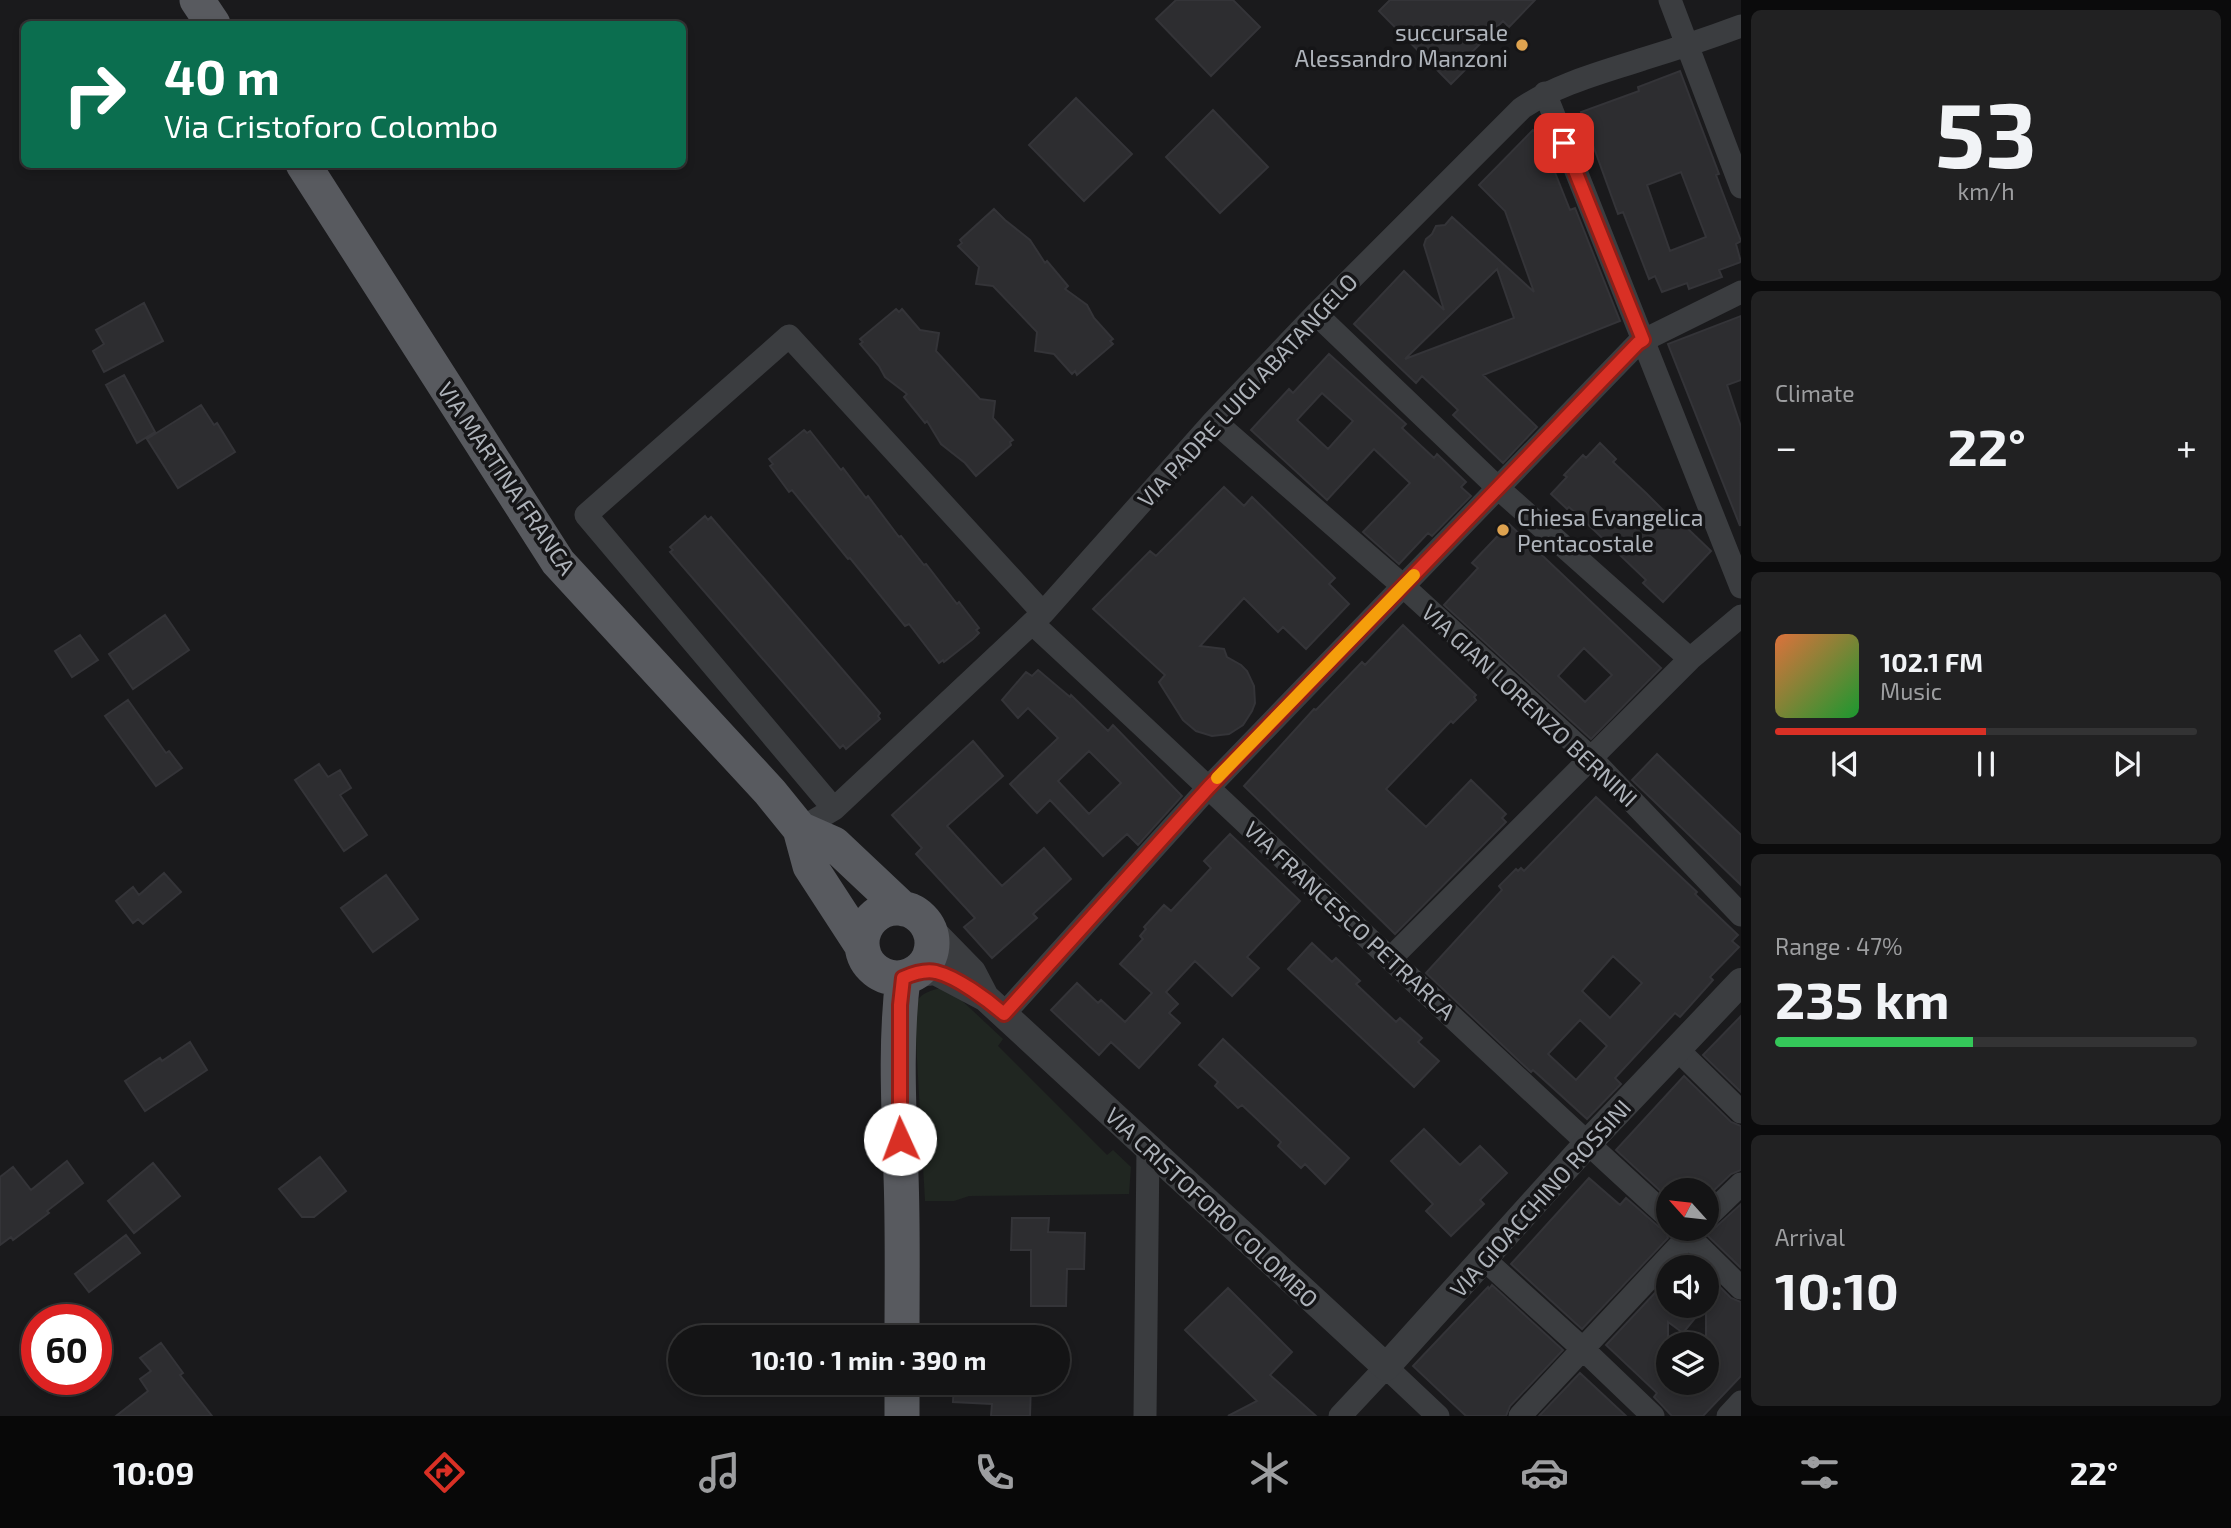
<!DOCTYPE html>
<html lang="en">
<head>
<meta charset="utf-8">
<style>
  :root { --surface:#141415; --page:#212122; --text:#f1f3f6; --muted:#9d9ea0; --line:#333334; --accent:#d93025 }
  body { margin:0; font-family:"Exo 2",sans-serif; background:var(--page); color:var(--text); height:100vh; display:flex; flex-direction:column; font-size:26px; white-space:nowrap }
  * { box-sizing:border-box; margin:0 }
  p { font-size:23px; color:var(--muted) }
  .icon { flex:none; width:38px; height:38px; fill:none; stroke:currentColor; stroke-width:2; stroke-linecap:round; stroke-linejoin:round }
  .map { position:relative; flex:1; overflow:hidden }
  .sheet { display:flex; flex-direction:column; gap:10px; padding:10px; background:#0b0b0c; width:490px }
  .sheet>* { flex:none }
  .top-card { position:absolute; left:21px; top:21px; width:665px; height:147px; border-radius:10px; box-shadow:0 4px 10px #0003,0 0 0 2px var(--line); background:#0b6e4f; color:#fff; overflow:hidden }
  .needle { width:46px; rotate:297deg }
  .fabs { position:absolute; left:1656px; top:1178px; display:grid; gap:14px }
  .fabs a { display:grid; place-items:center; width:63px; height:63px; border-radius:50%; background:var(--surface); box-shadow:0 4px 10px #0003,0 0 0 2px var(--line); font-size:35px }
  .speed { position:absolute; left:21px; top:1304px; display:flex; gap:14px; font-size:35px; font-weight:700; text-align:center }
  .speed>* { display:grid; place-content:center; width:91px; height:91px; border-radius:50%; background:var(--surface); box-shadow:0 4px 10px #0003,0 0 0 2px var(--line); line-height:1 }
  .speed .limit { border:10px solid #d22; background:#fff; color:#111 }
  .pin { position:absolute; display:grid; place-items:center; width:60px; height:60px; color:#fff; margin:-30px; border-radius:14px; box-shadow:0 4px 10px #0006 }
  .me { position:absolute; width:77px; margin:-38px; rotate:358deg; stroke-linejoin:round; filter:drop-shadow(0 0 5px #0008) }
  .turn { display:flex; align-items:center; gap:24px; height:147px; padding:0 28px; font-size:32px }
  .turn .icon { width:91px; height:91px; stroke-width:2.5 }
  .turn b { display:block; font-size:49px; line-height:60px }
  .big { font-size:52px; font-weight:700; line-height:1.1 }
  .sheet .widget { flex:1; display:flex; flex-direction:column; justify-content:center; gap:10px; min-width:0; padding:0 24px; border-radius:10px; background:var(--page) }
  .sheet .dial { align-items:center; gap:0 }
  .dial b { font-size:91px; line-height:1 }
  .song { display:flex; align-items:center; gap:21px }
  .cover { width:84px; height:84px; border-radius:10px; background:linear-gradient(135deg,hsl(20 70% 55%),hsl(130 70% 35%)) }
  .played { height:7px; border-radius:4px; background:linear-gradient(90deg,var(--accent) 50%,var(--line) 50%) }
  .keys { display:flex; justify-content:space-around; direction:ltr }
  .heat { display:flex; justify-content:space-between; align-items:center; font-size:38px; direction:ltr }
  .charge { height:10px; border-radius:5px; background:linear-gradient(90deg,#34c759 47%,var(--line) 0) }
  .trip { position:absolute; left:668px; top:1325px; width:402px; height:70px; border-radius:35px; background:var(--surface); box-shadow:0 4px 10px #0003,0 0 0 2px var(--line); font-weight:700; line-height:70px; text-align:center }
  .dock { display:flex; height:112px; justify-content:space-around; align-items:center; background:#080808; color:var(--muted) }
  .dock .icon { width:49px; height:49px }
  .dock .current { color:var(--accent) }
  .dock b { font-size:32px; color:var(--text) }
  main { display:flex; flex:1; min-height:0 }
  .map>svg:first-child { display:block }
  .green { fill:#202621 }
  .building { fill:#2d2d30; stroke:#343438; stroke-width:2; fill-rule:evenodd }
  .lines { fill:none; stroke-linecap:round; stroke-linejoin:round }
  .minor { stroke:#3b3d40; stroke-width:23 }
  .tertiary { stroke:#3b3d40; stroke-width:28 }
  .primary { stroke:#585a5f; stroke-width:35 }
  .route-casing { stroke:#8d1f18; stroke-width:18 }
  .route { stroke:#d93025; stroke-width:12 }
  .slow { stroke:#f59e0b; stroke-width:12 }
  .poi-dot { fill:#dea24f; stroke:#151517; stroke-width:2.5 }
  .labels { text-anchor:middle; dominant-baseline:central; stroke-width:7; stroke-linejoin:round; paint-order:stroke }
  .poi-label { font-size:23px; fill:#aeb3ba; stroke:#151517; text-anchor:end }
  .street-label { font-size:23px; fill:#aeb3ba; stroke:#151517 }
</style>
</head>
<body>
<main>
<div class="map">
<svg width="1741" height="1416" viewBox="0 0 1741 1416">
  <rect width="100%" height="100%" fill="#1a1a1c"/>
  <path class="green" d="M 943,988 L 957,996 L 1003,1039 L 998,1046 L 1107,1155 L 1113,1150 L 1131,1167 L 1129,1194 L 969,1196 L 954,1201 L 925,1201 L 914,1006 C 920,993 930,990 943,988 Z"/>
  <path class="building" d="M 1176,0 L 1233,0 L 1260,27 L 1211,76 L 1156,19 Z
    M 1390,0 L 1535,0 L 1509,27 L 1503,21 L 1466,58 L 1471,64 L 1451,84 L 1379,11 Z
    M 1680,71 L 1719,174 L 1716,175 L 1741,241 L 1736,244 L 1741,262 L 1719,270 L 1722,277 L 1689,289 L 1687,283 L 1662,292 L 1655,276 L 1649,279 L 1623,212 L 1618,214 L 1581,112 L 1639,91 L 1638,87 ZM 1681,172 L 1706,237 L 1670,251 L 1647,185 Z
    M 1076,98 L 1132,154 L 1084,201 L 1029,145 Z
    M 1213,110 L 1268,167 L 1220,213 L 1166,157 Z
    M 1533,130 L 1552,149 L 1557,160 L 1552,165 L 1570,210 L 1575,208 L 1620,321 L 1483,375 L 1537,427 L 1503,463 L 1453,415 L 1458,410 L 1422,376 L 1416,383 L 1354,324 L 1404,271 L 1444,310 L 1424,245 L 1426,239 L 1432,234 L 1436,226 L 1445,225 L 1452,217 L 1534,292 L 1505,211 L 1479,185 ZM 1497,269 L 1514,318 L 1405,359 L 1450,315 Z
    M 994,209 L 1005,220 L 1030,240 L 1045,263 L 1047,261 L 1068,286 L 1065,289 L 1087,305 L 1094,318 L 1113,339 L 1110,341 L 1113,344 L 1077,375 L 1075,371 L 1072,374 L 1054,354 L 1035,351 L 1037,332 L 993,286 L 976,284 L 979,267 L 958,246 L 962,243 L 960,240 Z
    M 144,303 L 163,341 L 104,372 L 93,351 L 104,344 L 96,330 Z
    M 896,309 L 899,312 L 902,309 L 920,330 L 939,333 L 936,351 L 980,399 L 995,401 L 993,418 L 1013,440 L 1010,442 L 1011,445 L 976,476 L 965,463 L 941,444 L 927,421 L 925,423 L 904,397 L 907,394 L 885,377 L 879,366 L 860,344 L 863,342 L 860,339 Z
    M 1741,316 L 1741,380 L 1727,385 L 1741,427 L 1740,526 L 1668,344 Z
    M 1329,354 L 1406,424 L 1402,428 L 1434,458 L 1437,454 L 1466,482 L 1461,487 L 1471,496 L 1432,536 L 1428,533 L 1399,564 L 1363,532 L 1410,483 L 1374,449 L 1327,500 L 1251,430 L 1289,389 L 1293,393 ZM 1322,393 L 1353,421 L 1328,449 L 1297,420 Z
    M 124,375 L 155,432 L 137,443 L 106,385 Z
    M 201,405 L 214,425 L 217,423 L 235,452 L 178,488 L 147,439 Z
    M 804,430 L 807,433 L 810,431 L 841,470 L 843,468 L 866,498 L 868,496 L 899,537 L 901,536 L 924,565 L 926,564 L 957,604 L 959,602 L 979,628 L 976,630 L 979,633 L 973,639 L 944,662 L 943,660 L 939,663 L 909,624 L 905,626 L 850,558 L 848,559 L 792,490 L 789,492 L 770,466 L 773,464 L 769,459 Z
    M 1600,443 L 1616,459 L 1613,462 L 1646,493 L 1669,516 L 1684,525 L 1711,551 L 1663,602 L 1643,583 L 1646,580 L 1596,532 L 1569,507 L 1567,509 L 1551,494 L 1567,477 L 1564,475 L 1583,455 L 1586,458 Z
    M 1224,487 L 1244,506 L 1252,497 L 1335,578 L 1329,584 L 1349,604 L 1306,649 L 1283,627 L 1278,632 L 1244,598 L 1200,646 L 1224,649 L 1227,657 L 1241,665 L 1247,671 L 1254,686 L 1255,703 L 1252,711 L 1243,725 L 1229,734 L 1212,736 L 1196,731 L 1183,720 L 1159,682 L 1165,675 L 1093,609 L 1150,551 L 1156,556 Z
    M 705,516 L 708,520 L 711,517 L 880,713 L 878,716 L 880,719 L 846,749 L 843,745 L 840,748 L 670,552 L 673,550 L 670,547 Z
    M 1509,524 L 1661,668 L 1591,739 L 1444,605 L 1478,568 L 1472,563 ZM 1584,648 L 1612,675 L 1585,702 L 1558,676 Z
    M 165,615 L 189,650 L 133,689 L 109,654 Z
    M 1403,625 L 1476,695 L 1474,697 L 1476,700 L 1453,723 L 1451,721 L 1386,789 L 1426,827 L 1471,780 L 1506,814 L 1502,818 L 1506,822 L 1395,934 L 1244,786 L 1314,709 L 1316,710 L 1362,662 L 1365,665 Z
    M 80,635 L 98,660 L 72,677 L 55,651 Z
    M 1038,670 L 1070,697 L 1071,695 L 1108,731 L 1113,725 L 1182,796 L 1138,845 L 1127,834 L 1103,856 L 1050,800 L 1037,813 L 1010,784 L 1058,738 L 1028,708 L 1018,718 L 1002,700 L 1026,672 L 1032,676 ZM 1089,751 L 1121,783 L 1089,814 L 1058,781 Z
    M 128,700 L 166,753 L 169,751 L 182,768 L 156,786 L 105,716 Z
    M 973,741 L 1003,776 L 947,826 L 1002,886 L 1044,848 L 1071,879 L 1033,914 L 1037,918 L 992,958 L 964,927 L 975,918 L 916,854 L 922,848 L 892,815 Z
    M 1657,754 L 1741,835 L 1741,885 L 1632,780 Z
    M 319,764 L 328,777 L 340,770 L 351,788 L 340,795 L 367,835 L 344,851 L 295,780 Z
    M 1596,797 L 1697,892 L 1695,894 L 1738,935 L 1732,941 L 1739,947 L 1710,977 L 1713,980 L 1680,1017 L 1675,1013 L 1615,1078 L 1621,1084 L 1587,1119 L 1533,1070 L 1531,1072 L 1426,973 L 1502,890 L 1499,886 L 1516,869 L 1518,871 L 1521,868 L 1524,871 ZM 1613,956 L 1642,983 L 1610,1018 L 1582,991 ZM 1580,1020 L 1607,1046 L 1576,1080 L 1548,1054 Z
    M 1230,834 L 1300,901 L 1247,957 L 1259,968 L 1232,996 L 1195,961 L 1166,992 L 1178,1004 L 1169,1013 L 1180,1023 L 1139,1068 L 1111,1042 L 1099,1055 L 1051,1010 L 1077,983 L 1098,1003 L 1101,1000 L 1125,1022 L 1152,993 L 1120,964 L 1143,939 L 1140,936 L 1146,929 L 1144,927 L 1164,905 L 1171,911 L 1211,868 L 1204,861 Z
    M 164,873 L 181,892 L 143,924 L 138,919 L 133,923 L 116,901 L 133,887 L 139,895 Z
    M 386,875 L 418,919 L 373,952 L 341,908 Z
    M 1312,943 L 1332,962 L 1336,958 L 1360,981 L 1356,984 L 1396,1022 L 1400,1018 L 1422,1038 L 1418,1042 L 1439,1061 L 1414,1087 L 1288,969 Z
    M 1741,1016 L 1741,1092 L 1703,1055 Z
    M 1223,1039 L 1349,1158 L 1325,1184 L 1305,1164 L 1301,1168 L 1278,1146 L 1281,1142 L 1242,1105 L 1238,1108 L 1215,1086 L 1218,1082 L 1199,1065 Z
    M 190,1042 L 207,1070 L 145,1111 L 125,1081 L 160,1058 L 162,1061 Z
    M 1684,1076 L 1731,1122 L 1741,1126 L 1741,1170 L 1731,1174 L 1706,1198 L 1706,1190 L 1668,1190 L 1668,1198 L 1616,1150 Z
    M 1424,1129 L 1460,1165 L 1480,1146 L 1507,1173 L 1480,1200 L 1484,1204 L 1451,1236 L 1426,1211 L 1433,1204 L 1391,1161 Z
    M 320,1157 L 346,1191 L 314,1217 L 302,1217 L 279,1189 Z
    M 67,1161 L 83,1183 L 47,1211 L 49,1213 L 13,1240 L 11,1237 L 0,1245 L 0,1177 L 13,1167 L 31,1190 Z
    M 153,1163 L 180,1196 L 134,1233 L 108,1201 Z
    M 1589,1178 L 1620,1205 L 1626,1198 L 1659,1227 L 1666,1231 L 1668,1238 L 1582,1329 L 1511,1264 Z
    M 1741,1204 L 1741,1268 L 1707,1235 Z
    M 1012,1218 L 1049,1218 L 1048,1232 L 1085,1233 L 1084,1269 L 1067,1269 L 1066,1306 L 1031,1306 L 1031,1250 L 1011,1250 Z
    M 126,1235 L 140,1253 L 89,1292 L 75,1274 Z
    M 1706,1273 L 1731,1298 L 1741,1302 L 1741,1376 L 1703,1416 L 1672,1416 L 1654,1397 L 1657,1393 L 1606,1345 L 1668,1279 L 1668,1306 L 1705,1306 L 1683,1333 L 1668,1322 L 1668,1382 L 1706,1382 Z
    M 1492,1285 L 1563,1350 L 1510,1406 L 1506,1416 L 1466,1416 L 1413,1366 L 1488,1287 L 1489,1289 Z
    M 1228,1288 L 1292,1352 L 1270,1375 L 1316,1416 L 1228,1416 L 1257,1401 L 1185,1330 Z
    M 161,1343 L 183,1373 L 180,1375 L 212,1416 L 116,1416 L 148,1391 L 140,1379 L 151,1371 L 140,1358 Z
    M 1580,1373 L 1626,1416 L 1539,1416 Z
    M 954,1382 L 1031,1382 L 1030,1416 L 991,1416 L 992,1404 L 953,1402 Z"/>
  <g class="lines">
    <path class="minor" d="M 1670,0 L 1741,187
      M 1545,93 L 1741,587
      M 1316,314 L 1498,488 L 1690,659
      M 1214,421 L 1403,586 L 1591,758 L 1741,915
      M 1032,623 C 1245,820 1454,1022 1668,1217
      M 834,809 L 586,515 L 789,336 L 1043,613
      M 800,829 L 834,809 L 1043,613 L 1214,421 L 1316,314 L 1522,108 C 1560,83 1601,73 1643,59 C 1676,49 1709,38 1741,26
      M 1391,958 L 1690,659 L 1741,616
      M 1004,1014 L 1209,787 L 1638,343 L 1741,292
      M 1677,1049 L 1741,1112
      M 1706,1218 L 1741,1184
      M 1680,1228 L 1741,1288
      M 1485,1260 L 1583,1349 L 1653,1416
      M 1145,1416 L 1148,1148
      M 1340,1416 L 1386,1367 L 1438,1416
      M 1520,1416 L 1696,1228
      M 1728,1416 L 1741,1402"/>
    <path class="tertiary" d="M 929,928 L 972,972 L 984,995
      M 914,974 L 935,971 L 986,998 L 1386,1367 L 1587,1144 L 1741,982"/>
    <path class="primary" d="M 197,0 L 213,24
      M 303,164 L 558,562 L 770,792 L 800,829 L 810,866 L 862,946
      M 800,829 L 834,844 L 903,909
      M862 943a35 35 0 1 1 70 0a35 35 0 1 1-70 0Z
      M 902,1337 C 902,1283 903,1230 901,1176 C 899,1110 895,1043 903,978
      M 902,1382 L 902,1416"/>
  </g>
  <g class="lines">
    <g class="route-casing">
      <path id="route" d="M 900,1139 L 900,1005 L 903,978 C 912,974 926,970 936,972 C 957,977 988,1000 1004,1014 L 1209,787 L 1638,343 L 1643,340 L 1564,143"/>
    </g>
    <use href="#route" class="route"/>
    <path class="slow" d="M 1217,778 L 1414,575"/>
  </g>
  <g class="poi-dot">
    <circle cx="1522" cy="45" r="7"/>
    <circle cx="1503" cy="530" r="7"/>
  </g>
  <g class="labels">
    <g class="poi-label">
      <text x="1508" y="32">succursale<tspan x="1508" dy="26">Alessandro Manzoni</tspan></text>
      <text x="1517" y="517" text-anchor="start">Chiesa Evangelica<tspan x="1517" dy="26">Pentacostale</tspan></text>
    </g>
    <g class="street-label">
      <text transform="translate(1247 390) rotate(-47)">VIA PADRE LUIGI ABATANGELO</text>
      <text transform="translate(507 478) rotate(56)">VIA MARTINA FRANCA</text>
      <text transform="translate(1530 705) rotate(43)">VIA GIAN LORENZO BERNINI</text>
      <text transform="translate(1350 920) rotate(43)">VIA FRANCESCO PETRARCA</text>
      <text transform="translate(1540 1198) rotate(-48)">VIA GIOACCHINO ROSSINI</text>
      <text transform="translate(1212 1207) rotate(43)">VIA CRISTOFORO COLOMBO</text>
    </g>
  </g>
</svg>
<div class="fabs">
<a><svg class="needle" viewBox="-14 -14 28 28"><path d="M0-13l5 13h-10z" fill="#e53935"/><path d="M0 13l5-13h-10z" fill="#9d9ea0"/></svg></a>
<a><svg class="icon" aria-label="sound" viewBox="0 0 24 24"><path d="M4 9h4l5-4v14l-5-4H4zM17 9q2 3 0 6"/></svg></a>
<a><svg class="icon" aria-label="layers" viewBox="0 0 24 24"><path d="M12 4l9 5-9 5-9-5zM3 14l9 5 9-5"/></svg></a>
</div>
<div class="speed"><div class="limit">60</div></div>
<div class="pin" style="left:1564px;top:143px;background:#d93025"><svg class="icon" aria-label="arrive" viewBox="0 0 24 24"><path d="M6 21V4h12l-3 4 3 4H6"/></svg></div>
<svg class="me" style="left:900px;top:1139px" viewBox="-20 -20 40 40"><circle r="19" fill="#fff"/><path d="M0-13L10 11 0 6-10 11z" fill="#d93025"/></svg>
<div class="trip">10:10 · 1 min · 390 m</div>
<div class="top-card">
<div class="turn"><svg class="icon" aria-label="right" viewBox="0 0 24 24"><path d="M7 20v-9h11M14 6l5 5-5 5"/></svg><div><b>40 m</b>Via Cristoforo Colombo</div></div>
</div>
</div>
<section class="sheet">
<div class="widget dial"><b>53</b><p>km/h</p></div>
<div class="widget"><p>Climate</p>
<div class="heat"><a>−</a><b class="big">22°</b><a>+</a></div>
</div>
<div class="widget">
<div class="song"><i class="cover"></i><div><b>102.1 FM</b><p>Music</p></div></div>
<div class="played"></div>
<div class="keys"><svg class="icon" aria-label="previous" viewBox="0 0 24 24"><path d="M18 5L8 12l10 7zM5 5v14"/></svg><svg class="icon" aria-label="pause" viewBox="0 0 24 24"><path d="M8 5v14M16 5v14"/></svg><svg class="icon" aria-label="next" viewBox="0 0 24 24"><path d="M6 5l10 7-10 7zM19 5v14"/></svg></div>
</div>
<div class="widget"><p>Range · 47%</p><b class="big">235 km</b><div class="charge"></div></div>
<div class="widget"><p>Arrival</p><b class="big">10:10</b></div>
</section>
</main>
<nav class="dock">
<b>10:09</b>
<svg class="icon current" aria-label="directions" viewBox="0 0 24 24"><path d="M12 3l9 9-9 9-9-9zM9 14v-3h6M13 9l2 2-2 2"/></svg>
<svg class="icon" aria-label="music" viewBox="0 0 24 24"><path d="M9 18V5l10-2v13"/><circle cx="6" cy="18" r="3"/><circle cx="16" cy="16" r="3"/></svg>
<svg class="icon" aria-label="phone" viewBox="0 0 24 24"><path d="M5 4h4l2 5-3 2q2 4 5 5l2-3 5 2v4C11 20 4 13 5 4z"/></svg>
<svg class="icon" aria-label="climate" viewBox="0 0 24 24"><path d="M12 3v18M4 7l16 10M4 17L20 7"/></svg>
<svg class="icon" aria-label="car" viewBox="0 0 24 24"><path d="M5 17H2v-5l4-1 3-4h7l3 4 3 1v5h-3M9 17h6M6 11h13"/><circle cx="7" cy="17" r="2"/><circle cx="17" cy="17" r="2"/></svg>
<svg class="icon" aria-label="filters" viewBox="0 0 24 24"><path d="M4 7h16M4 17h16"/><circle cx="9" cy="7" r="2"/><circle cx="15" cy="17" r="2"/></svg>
<b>22°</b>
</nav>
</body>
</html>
